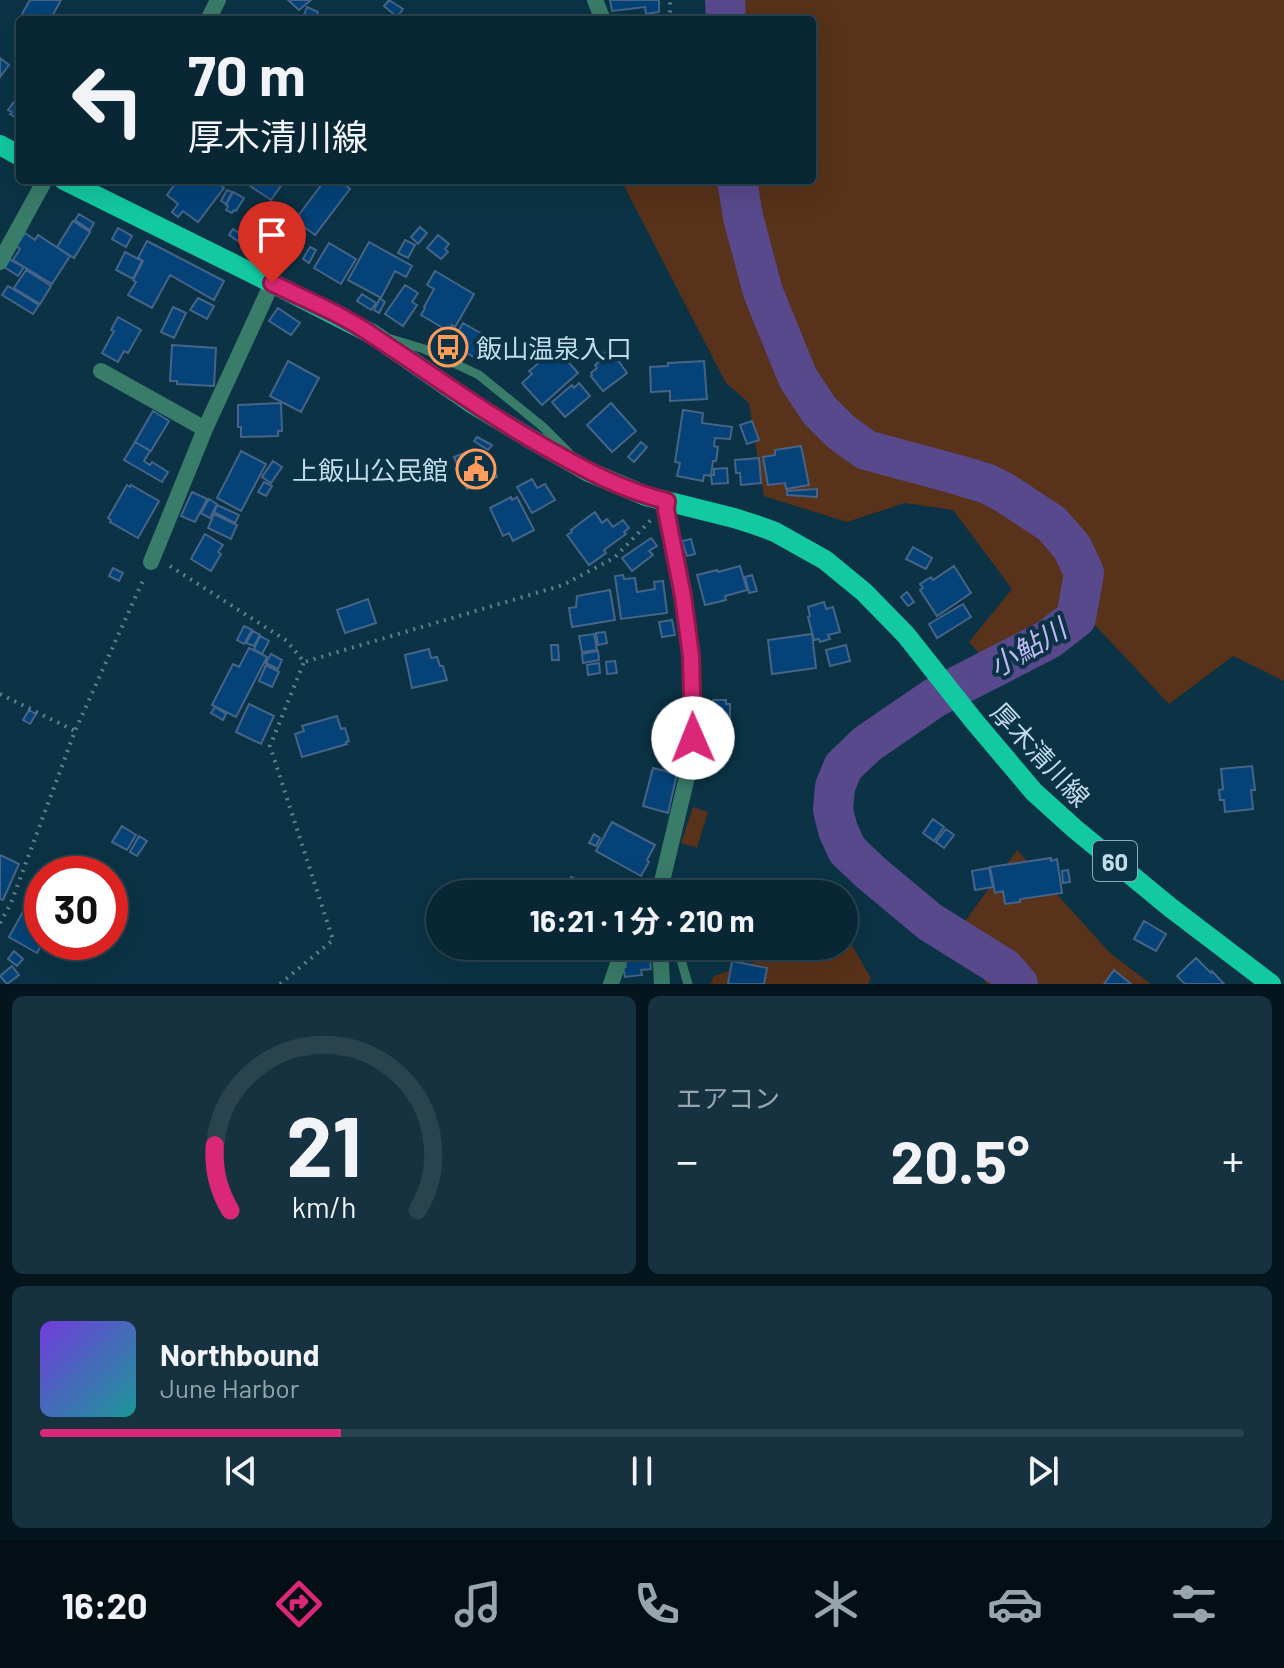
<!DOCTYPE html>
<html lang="ja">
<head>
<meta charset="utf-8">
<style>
  :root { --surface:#082634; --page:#163240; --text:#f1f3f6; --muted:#98a5ac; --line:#29434f; --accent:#db2777 }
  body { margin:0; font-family:Barlow,"Noto Sans JP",sans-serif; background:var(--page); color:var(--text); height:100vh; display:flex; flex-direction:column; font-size:30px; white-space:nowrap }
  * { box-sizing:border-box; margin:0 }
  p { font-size:26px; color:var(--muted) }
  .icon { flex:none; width:44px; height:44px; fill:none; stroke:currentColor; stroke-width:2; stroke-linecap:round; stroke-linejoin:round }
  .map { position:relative; height:984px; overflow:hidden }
  .sheet { display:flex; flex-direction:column; gap:12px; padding:12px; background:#04151d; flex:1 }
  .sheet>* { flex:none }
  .top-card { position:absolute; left:16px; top:16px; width:800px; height:168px; border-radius:8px; box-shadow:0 8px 32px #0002,0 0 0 2px var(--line); background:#082634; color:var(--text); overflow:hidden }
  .speed { position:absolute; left:24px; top:856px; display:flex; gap:16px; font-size:40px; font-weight:700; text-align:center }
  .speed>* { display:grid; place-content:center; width:104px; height:104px; border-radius:50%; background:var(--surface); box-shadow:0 8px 32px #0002,0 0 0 2px var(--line); line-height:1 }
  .speed .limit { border:12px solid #d22; background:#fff; color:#111 }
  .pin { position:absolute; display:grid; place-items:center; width:68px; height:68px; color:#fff; margin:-82px -34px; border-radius:50% 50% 50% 0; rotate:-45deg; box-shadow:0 0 8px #0007 }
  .pin .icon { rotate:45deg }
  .me { position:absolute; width:88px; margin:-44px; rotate:359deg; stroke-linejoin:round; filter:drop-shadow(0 0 6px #0008) }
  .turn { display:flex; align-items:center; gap:28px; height:168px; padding:0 40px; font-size:36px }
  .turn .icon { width:104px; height:104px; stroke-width:2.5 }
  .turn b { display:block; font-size:56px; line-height:68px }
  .big { font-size:60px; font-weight:700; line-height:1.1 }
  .sheet .card { flex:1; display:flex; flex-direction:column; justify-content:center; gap:12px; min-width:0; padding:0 28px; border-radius:12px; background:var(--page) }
  .sheet .dial { align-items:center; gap:0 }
  .dial svg { height:208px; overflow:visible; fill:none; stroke:var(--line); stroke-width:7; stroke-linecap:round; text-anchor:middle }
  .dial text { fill:var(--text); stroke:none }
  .song { display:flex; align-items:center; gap:24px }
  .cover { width:96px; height:96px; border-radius:12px; background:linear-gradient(135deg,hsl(260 70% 55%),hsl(180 70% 35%)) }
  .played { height:8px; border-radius:4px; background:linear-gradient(90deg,var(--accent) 25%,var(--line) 25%) }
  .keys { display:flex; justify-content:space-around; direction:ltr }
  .heat { display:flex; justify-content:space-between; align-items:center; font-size:44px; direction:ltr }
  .sheet .tiles { flex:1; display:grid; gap:12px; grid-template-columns:1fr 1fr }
  .card:last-child { grid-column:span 2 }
  .trip { position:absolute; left:426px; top:880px; width:432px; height:80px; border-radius:40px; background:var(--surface); box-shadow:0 8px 32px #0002,0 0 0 2px var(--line); font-weight:700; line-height:80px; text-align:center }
  .tabs { display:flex; height:128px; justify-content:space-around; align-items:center; background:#030f15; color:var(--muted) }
  .tabs .icon { width:56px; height:56px }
  .tabs .selected { color:var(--accent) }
  .tabs b { font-size:36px; color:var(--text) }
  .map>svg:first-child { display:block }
  .green { fill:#58321a }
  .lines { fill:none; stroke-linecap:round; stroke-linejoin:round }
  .river { stroke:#58498d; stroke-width:40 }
  .building { fill:#044278; stroke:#456487; stroke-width:2 }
  .path { stroke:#5f8090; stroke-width:4; stroke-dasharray:2 6; stroke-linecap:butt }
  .lane { stroke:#397c69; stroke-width:9 }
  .street { stroke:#397c69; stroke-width:16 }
  .primary { stroke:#12c9a2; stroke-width:20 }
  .route-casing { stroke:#8e194d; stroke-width:20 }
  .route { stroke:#db2777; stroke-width:14 }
  .labels { text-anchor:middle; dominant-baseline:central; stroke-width:8; stroke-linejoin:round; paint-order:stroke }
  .shield { fill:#0b3345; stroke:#8ba9b8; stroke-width:2 }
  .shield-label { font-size:24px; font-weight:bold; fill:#c2dbe9 }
  .poi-label { font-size:26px; fill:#c2dbe9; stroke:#0b3345; text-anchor:start }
  .street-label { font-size:26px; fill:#c2dbe9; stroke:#0b3345 }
  .water-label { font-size:28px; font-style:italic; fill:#c0b7f2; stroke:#0b3345 }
</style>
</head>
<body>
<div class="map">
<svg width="1284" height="984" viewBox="0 0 1284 984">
  <rect width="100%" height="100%" fill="#0b3345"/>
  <path class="green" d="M 710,0 L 1284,0 L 1284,681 L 1233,656 L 1169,704 L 1078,607 L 991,666 L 969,642 L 1012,589 L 953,510 L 905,503 L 847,522 L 764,496 L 749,403 L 726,383 L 621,180 L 812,180 L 812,20 L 711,20 Z
    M 693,807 L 708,812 L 697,848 L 681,843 Z
    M 1017,850 L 1110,953 L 1151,984 L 987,984 L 955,935 Z
    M 844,932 L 871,978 L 868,984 L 710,984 L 714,976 L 801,946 L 844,946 Z"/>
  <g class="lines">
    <path class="river" d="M 725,0 L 726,20
      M 737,180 L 743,217 L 763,292 L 798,378 L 819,410 L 841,432 L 866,450 L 955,474 L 988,484 L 1005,493 L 1052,524 L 1072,547 L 1084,573 L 1076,618 L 1049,639 L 934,698 L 867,744 L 843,767 L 835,787 L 833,810 L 838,830 L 847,850 L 870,872 L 930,922 L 1004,968 L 1018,984"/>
  </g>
  <path class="building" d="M 30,0 L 61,0 L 50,20 L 32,20 L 22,14 Z
    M 288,0 L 311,0 L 299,10 Z
    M 389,0 L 403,9 L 397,17 L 384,6 Z
    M 610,0 L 659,0 L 659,12 L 646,14 L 645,7 L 612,11 Z
    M 307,7 L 318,12 L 315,20 L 304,15 Z
    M 0,58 L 9,65 L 0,77 Z
    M 17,98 L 20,99 L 20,120 L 10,114 L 12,112 L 8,110 Z
    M 178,180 L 214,180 L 224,188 L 198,222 L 183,211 L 178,217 L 172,212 L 178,204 L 167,195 Z
    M 246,180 L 285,180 L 271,200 L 244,182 Z
    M 325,180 L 339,180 L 350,189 L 315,235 L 295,220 Z
    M 227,190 L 232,192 L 226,204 L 221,201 Z
    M 233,192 L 244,198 L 236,211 L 234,210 L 232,213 L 226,210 L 228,206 L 226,205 Z
    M 260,205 L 281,219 L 277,224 L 280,227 L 266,248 L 244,232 L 250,223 L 248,222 Z
    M 79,214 L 94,223 L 90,230 L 75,220 Z
    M 73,221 L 90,232 L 74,258 L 57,247 Z
    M 420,227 L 427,233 L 418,244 L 411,237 Z
    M 118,228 L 132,236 L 126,247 L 112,239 Z
    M 233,229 L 242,235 L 238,241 L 229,235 Z
    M 25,233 L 35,240 L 38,235 L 70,256 L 52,284 L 13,260 L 20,249 L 16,246 Z
    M 438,235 L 449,244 L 445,249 L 448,252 L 441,259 L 427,248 Z
    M 405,240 L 415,245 L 408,258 L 398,253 Z
    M 147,241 L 224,281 L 214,300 L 170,275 L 152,308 L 128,295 L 136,282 L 133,280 L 143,261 L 138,258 Z
    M 369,242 L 412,266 L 406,277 L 395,271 L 381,298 L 348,280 Z
    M 329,243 L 356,259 L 341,284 L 314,268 Z
    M 310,247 L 316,250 L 309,263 L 303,259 Z
    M 125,252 L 142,261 L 133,279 L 116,270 Z
    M 9,259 L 24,267 L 18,276 L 4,267 Z
    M 26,270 L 51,286 L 40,304 L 14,288 Z
    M 435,271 L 474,294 L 455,327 L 452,325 L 448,331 L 421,315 L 425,308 L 424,307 L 434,289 L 427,285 Z
    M 405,285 L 418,293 L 412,302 L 417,305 L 403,326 L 385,314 Z
    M 8,286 L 39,305 L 33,314 L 2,295 Z
    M 362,294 L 376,303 L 371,310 L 357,301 Z
    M 198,298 L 214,306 L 207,319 L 190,310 Z
    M 380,298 L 385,302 L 379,313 L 374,310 Z
    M 173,307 L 186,313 L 174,338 L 161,332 Z
    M 278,308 L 300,323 L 291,335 L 269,321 Z
    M 118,317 L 141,330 L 128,353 L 124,351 L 118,362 L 102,353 L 114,331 L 111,330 Z
    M 463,323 L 491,339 L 479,360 L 451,344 Z
    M 172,345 L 216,348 L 214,386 L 177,384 L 177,381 L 170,381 Z
    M 556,349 L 559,353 L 563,349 L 568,354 L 564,357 L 578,373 L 542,405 L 522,383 L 532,374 L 529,371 Z
    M 610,349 L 627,373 L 603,391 L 591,376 L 592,375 L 591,373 L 597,368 L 595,365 L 604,358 L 601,355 Z
    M 288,361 L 319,378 L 301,412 L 270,396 Z
    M 704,361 L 707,399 L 670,401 L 670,391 L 651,392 L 650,367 L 668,366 L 668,363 Z
    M 579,383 L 590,396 L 565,417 L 552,402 L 572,385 L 574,388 Z
    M 281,403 L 282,431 L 278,431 L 278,436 L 241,437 L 241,427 L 238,427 L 238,405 Z
    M 611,403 L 636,431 L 612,452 L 587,425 Z
    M 683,410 L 703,413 L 702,423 L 732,427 L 730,439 L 715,438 L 714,446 L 718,447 L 716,461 L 713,461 L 711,476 L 704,475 L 703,481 L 677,476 L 680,463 L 675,462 Z
    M 153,411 L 169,421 L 151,451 L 135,442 Z
    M 752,421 L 759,440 L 747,444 L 740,425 Z
    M 477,437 L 492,445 L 488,450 L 474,441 Z
    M 135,442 L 150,451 L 144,461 L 150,465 L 152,462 L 168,472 L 162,482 L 124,460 Z
    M 641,442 L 647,447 L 634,462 L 628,457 Z
    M 801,446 L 809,485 L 786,489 L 785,483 L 768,485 L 763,457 L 775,455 L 775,450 Z
    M 474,449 L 478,458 L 488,454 L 497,477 L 467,489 L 463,478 L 460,479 L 456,469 L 459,468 L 454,457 Z
    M 241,451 L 266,464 L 241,511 L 217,498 Z
    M 759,458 L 761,483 L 741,485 L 740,473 L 736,473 L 735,460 Z
    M 273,461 L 282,467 L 271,483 L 262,477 Z
    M 727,468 L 728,483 L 712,484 L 711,475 L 714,475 L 714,469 Z
    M 532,479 L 537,488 L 545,484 L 555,500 L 532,513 L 517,487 Z
    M 264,482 L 272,486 L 266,496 L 258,492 Z
    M 127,485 L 130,487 L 131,485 L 159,501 L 138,538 L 110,522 L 111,520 L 108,518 Z
    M 817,489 L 817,497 L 787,495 L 787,491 Z
    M 192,492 L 207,499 L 195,522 L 181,516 Z
    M 511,497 L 512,500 L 517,497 L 534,530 L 513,541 L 509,533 L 503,536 L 490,508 Z
    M 209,499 L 217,504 L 210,518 L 201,513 Z
    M 217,505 L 239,515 L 235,523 L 214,512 Z
    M 595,512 L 602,523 L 607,519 L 613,527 L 623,520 L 629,528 L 624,532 L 626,534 L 604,550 L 606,553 L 589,565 L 567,535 L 572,532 L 571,530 Z
    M 214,514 L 237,525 L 231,539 L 208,528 Z
    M 205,534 L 223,545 L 218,552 L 221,554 L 211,571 L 191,559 Z
    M 651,538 L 657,546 L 649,551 L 653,555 L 632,571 L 622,558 Z
    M 691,539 L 695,554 L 687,556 L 682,541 Z
    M 913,547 L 932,558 L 926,569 L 906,559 Z
    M 740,566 L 747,590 L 725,596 L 726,600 L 705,605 L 697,575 L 717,570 L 718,572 Z
    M 954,566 L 971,593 L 937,616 L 920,590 L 923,588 L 920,584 L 931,577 L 933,580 Z
    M 113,568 L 123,573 L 119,581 L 109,576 Z
    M 623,575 L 624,579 L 635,578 L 637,592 L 655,589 L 654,582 L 663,581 L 667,613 L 621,619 L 615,576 Z
    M 752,575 L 757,591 L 749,593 L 745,577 Z
    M 610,590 L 615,620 L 572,627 L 569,608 L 576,607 L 577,596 Z
    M 907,592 L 914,602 L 908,606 L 901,597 Z
    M 368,599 L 376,623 L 345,633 L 337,610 Z
    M 824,602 L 826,609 L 833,607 L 840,632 L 828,635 L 830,639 L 820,642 L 819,639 L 814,640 L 808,617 L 810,616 L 808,607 Z
    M 963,604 L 971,617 L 937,638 L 929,624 Z
    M 672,620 L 675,635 L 662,637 L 659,622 Z
    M 244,626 L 252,630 L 244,644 L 237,640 Z
    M 253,631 L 260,635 L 254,646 L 246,643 Z
    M 605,632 L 607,643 L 598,645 L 596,633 Z
    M 594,634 L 597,650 L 582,652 L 579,636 Z
    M 812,634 L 816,668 L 772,674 L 768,640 Z
    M 260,636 L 269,641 L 262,654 L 254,649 Z
    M 551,645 L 558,645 L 559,660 L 552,660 Z
    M 846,645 L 850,661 L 830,666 L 826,650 Z
    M 249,648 L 267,657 L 236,717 L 212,705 L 233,664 L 239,667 Z
    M 429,649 L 431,658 L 437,657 L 440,666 L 443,666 L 447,680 L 412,688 L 405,655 Z
    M 598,651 L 599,660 L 583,663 L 582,654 Z
    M 271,654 L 282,660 L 278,669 L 266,663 Z
    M 615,661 L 617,673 L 607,674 L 606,662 Z
    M 599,663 L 600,673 L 588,675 L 587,665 Z
    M 266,665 L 279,672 L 272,687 L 259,681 Z
    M 713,700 L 726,700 L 726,704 L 730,704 L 730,738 L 707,738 L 707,705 L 713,705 Z
    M 249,704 L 274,716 L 261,744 L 236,732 Z
    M 215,707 L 226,714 L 223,720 L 211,713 Z
    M 29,710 L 36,714 L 30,724 L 23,720 Z
    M 337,716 L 341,729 L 345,728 L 349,741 L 346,742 L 347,744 L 302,757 L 295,734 L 304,731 L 302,726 Z
    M 703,739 L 722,740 L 722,751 L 703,750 Z
    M 681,742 L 682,762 L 661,762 L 661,743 Z
    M 1252,766 L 1255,790 L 1251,790 L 1253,809 L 1225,812 L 1224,800 L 1220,800 L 1219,790 L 1223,789 L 1221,769 Z
    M 653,768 L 677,774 L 668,813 L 643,806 Z
    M 933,819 L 944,827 L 934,841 L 923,833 Z
    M 612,822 L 655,845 L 647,860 L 649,862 L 641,876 L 596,851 Z
    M 122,826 L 136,835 L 127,850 L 112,842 Z
    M 946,829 L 954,835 L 944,848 L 936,842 Z
    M 594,834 L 600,838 L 596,846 L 589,843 Z
    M 139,836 L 147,841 L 137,856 L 130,852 Z
    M 0,855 L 19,864 L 3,900 L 0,899 Z
    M 1051,858 L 1051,861 L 1057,859 L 1062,893 L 1020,899 L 1020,902 L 1005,904 L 1003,891 L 995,893 L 990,867 Z
    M 989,868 L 993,887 L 975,890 L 972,871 Z
    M 1068,870 L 1070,882 L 1063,883 L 1062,871 Z
    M 571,877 L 582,882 L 583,879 L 597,886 L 596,888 L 608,894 L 562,894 Z
    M 30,899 L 42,906 L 43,942 L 37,953 L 9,937 Z
    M 1144,921 L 1166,934 L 1156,951 L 1134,939 Z
    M 14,951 L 23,959 L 17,966 L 8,959 Z
    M 649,951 L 651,969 L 641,970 L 642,975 L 625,977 L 623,967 L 626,967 L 625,961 L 628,961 L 627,953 Z
    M 1196,958 L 1211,973 L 1212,971 L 1224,984 L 1185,984 L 1177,976 Z
    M 732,961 L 767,968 L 764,984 L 728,984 Z
    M 12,966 L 19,975 L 7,984 L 0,976 Z
    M 1114,970 L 1131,984 L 1104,984 Z"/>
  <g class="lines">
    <path class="path" d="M 667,20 L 670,11 L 670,0
      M 170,566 L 287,641 L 304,662 L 563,585 L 614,558 L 651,520
      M 0,694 L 75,731
      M 0,923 L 11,903 L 75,731 L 144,578
      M 280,984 L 333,940 L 270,746 L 304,662"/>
    <path class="lane" d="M 391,339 L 424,349 L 479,375 L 543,427 L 568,452
      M 677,946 L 688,984"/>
    <path class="street" d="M 595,0 L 603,20
      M 208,20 L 218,0
      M 0,262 L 45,180
      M 101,371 L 205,429
      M 151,562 L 205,429 L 272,283
      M 659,894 L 692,756 C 699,673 683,591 666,510 L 667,501
      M 660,946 L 662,984
      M 611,984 L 624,946"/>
    <path class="primary" d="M 0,145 L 20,156
      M 64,180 L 272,283 L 372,334 L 473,404 L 531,439 L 589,472 L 646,496 L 734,518 L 756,525 L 775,532 L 825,560 L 864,592 L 906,635 L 974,721 L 1034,792 L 1075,829 L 1171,908 L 1271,984"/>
  </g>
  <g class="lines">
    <g class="route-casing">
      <path id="route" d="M 272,283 C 306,300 344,315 375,337 C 433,375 489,416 550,450 C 587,471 625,491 667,501 L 666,510 L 683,596 L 691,656 L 693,738"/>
    </g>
    <use href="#route" class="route"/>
  </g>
  <defs>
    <g id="bus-ring" transform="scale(2)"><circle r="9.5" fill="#0b3345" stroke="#ff9b5b" stroke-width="1.5"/><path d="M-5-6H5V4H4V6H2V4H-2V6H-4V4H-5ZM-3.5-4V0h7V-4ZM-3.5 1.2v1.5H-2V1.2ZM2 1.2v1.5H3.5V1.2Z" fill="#ff9b5b"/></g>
    <g id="civic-ring" transform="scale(2)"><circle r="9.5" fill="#0b3345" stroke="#ff9b5b" stroke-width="1.5"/><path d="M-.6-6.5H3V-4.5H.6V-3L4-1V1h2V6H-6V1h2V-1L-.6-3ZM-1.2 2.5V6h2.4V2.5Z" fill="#ff9b5b"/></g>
  </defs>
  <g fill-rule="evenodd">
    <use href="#bus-ring" x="448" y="347"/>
    <use href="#civic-ring" x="476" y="469"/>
  </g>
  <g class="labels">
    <rect class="shield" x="1093" y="841" width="44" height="40" rx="6"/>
    <g class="shield-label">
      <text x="1115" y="861">60</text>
    </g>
    <g class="poi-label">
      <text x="476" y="347">飯山温泉入口</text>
      <text x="448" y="469" text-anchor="end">上飯山公民館</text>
    </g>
    <g class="street-label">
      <text transform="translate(1041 754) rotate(47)">厚木清川線</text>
    </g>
    <g class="water-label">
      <text transform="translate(1027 647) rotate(-31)">小鮎川</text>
    </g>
  </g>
</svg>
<div class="speed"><div class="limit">30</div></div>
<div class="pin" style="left:272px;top:283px;background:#d93025"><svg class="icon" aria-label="arrive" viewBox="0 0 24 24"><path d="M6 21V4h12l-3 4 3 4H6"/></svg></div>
<svg class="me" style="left:693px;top:738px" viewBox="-20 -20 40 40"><circle r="19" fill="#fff"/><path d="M0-13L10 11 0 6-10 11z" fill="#db2777"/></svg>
<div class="trip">16:21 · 1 分 · 210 m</div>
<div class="top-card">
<div class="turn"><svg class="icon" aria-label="left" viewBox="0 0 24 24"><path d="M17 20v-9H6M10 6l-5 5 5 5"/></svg><div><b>70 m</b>厚木清川線</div></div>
</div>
</div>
<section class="sheet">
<div class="tiles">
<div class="card dial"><svg viewBox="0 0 100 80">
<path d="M14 69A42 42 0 1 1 86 69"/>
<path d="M14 69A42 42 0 0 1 8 44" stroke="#db2777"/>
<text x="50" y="56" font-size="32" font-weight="700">21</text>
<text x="50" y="72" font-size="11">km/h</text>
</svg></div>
<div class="card"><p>エアコン</p>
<div class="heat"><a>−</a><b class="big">20.5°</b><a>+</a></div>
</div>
<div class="card">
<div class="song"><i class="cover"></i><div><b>Northbound</b><p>June Harbor</p></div></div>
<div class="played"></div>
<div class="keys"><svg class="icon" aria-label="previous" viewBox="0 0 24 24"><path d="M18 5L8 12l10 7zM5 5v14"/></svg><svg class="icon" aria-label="pause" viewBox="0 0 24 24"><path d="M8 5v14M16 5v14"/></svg><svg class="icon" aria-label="next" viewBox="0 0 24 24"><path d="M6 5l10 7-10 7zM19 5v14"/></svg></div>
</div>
</div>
</section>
<nav class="tabs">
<b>16:20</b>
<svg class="icon selected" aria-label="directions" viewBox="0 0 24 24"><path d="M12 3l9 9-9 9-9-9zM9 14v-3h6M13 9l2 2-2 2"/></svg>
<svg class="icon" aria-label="music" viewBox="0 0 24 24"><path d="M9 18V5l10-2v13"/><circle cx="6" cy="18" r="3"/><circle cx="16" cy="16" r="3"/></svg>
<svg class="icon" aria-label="phone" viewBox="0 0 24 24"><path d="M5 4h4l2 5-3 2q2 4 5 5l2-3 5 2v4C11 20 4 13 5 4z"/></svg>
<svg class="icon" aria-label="climate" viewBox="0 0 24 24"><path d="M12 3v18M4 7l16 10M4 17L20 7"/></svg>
<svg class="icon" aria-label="car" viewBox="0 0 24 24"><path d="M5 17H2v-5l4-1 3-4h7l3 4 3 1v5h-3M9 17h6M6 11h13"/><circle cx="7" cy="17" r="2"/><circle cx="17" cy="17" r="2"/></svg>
<svg class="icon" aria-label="filters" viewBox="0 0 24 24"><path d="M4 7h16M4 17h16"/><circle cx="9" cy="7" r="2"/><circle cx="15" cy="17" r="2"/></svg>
</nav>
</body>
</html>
